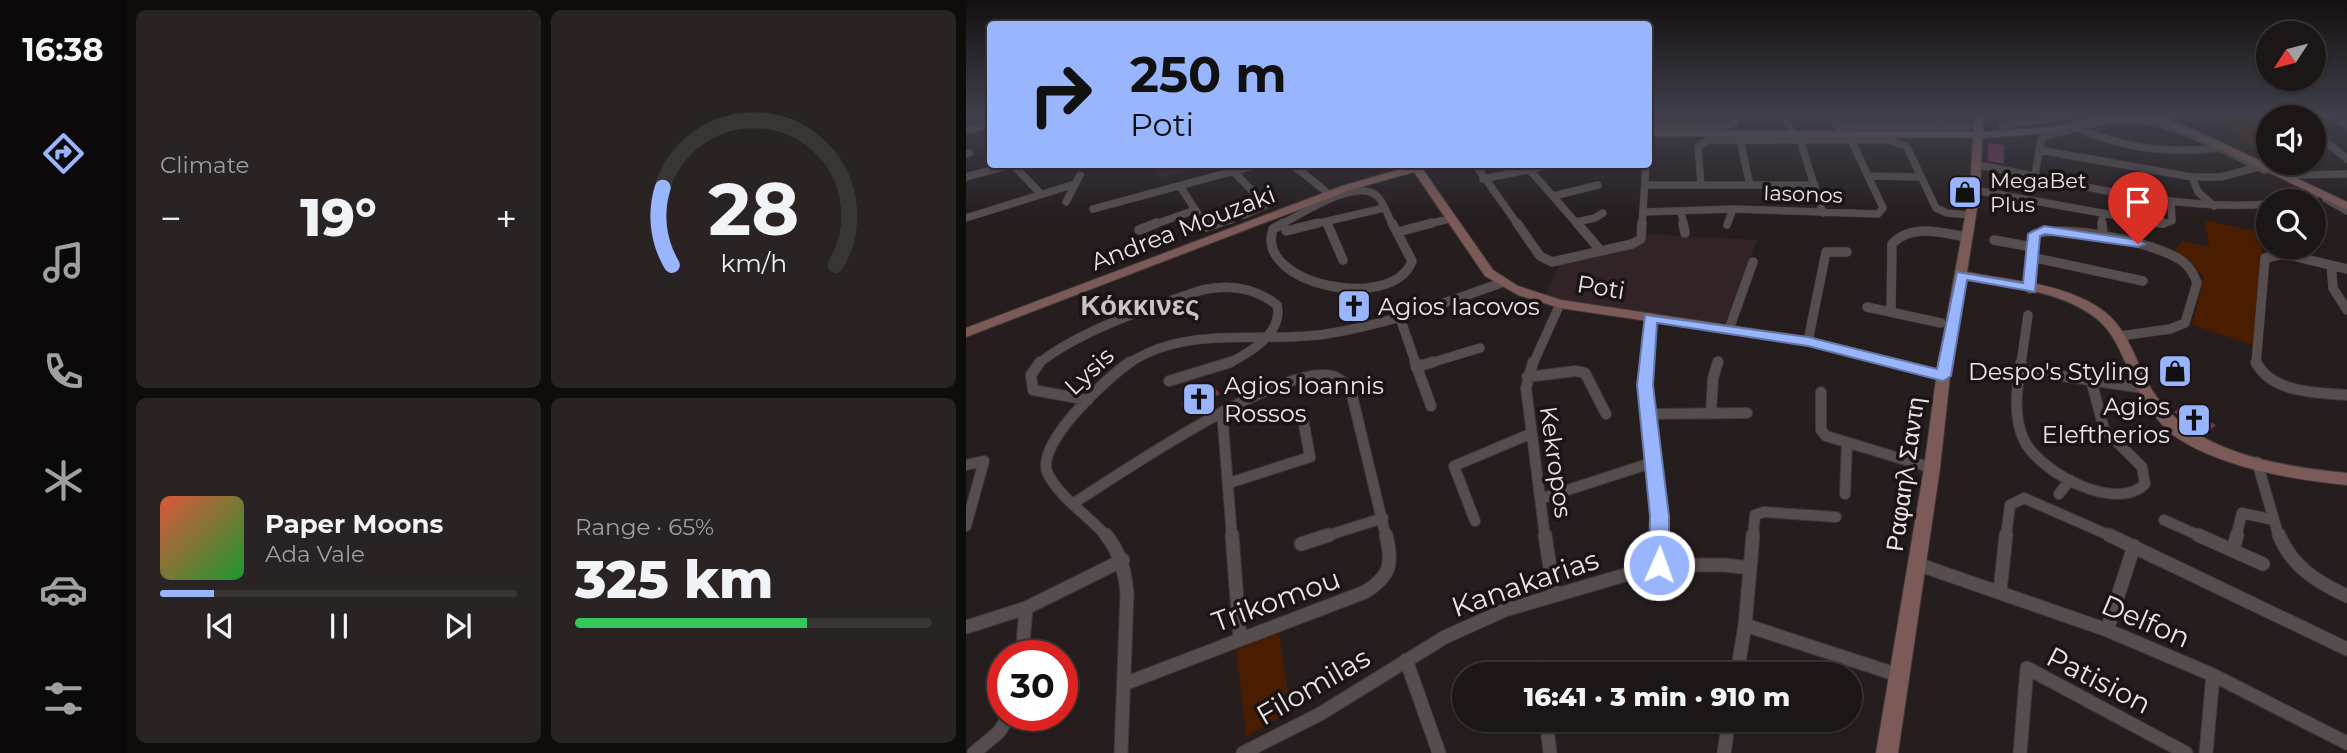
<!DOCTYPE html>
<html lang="en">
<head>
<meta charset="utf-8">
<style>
  :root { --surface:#1c1616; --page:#292323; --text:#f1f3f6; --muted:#a09fa1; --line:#3a3535; --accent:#98b5fd }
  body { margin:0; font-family:Montserrat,sans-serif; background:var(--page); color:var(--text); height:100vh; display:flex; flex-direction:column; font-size:26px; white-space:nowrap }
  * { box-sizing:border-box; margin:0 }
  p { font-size:23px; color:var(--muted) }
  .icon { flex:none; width:38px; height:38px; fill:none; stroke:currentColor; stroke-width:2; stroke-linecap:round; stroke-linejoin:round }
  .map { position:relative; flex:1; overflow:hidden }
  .sheet { display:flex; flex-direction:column; gap:10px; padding:10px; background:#0f0c0c; width:840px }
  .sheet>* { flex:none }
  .guide { position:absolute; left:21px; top:21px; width:665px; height:147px; border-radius:7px; box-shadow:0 2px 5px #0004,0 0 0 2px var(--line); background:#98b5fd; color:#111; overflow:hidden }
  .needle { width:46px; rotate:234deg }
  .controls { position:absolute; left:1290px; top:21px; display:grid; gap:14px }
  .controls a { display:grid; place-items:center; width:70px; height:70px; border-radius:50%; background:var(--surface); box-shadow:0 2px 5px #0004,0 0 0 2px var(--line); font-size:35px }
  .speed { position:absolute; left:21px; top:640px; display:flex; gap:14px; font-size:35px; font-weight:700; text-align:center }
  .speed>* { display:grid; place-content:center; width:91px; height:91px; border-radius:50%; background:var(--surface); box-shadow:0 2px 5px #0004,0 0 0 2px var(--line); line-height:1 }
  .speed .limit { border:10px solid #d22; background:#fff; color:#111 }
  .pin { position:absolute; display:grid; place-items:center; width:60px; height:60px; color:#fff; margin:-72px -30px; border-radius:50% 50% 50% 0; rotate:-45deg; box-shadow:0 0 7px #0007 }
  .pin .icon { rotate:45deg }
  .me { position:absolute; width:77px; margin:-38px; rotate:2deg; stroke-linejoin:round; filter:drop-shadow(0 0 5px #0008) }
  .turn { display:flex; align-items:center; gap:24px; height:147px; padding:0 28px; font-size:32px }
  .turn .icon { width:91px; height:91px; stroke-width:2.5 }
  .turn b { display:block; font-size:49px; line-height:60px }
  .big { font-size:52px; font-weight:800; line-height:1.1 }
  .sheet .tile { flex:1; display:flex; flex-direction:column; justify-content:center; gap:10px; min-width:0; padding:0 24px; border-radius:10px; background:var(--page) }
  .sheet .dial { align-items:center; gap:0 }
  .dial svg { height:182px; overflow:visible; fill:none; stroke:var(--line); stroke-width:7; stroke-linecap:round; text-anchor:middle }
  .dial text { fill:var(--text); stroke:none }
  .song { display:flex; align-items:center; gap:21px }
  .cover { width:84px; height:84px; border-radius:10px; background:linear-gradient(135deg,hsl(10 70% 55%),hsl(130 70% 35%)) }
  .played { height:7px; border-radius:4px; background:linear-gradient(90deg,var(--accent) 15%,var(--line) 15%) }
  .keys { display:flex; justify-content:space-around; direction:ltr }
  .heat { display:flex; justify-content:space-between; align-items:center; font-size:38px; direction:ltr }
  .charge { height:10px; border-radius:5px; background:linear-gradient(90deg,#34c759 65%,var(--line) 0) }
  .sheet .tiles { flex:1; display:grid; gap:10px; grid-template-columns:repeat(2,1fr) }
  .trip { position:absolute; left:486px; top:662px; width:410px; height:70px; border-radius:35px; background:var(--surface); box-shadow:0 2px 5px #0004,0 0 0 2px var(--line); font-weight:800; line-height:70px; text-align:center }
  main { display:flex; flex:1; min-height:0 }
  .dock { display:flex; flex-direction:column; width:126px; justify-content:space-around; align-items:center; background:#0b0909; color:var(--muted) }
  .dock .icon { width:49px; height:49px }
  .dock .active { color:var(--accent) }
  .dock b { font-size:32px; color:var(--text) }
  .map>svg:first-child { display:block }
  .built { fill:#322426 }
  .green { fill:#4a1d00 }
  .building { fill:#713355 }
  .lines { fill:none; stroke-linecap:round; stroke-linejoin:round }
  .street-far3-casing { stroke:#3e3839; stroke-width:8 }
  .street-far2-casing { stroke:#3e3839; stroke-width:10 }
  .street-far1-casing { stroke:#3e3839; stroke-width:12 }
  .street-casing { stroke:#3e3839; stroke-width:15 }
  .secondary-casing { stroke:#3e3839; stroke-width:2 }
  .street-far3 { stroke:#564d4e; stroke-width:7 }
  .street-far2 { stroke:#564d4e; stroke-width:9 }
  .street-far1 { stroke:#564d4e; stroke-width:10 }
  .street { stroke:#564d4e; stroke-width:13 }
  .secondary { fill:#7c5a57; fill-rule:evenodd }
  .route { fill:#98b5fd; stroke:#6376a4; stroke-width:2 }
  .labels { text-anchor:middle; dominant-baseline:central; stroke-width:7; stroke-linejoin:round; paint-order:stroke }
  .far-poi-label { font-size:21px; fill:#eae4e5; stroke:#1b1315; text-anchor:start }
  .far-street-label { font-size:21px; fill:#eae4e5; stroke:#1b1315 }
  .street-label { font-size:24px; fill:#eae4e5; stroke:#1b1315 }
  .poi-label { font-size:24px; fill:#eae4e5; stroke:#1b1315; text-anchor:start }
  .quarter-label { font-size:28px; font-weight:bold; fill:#cdc1c3; stroke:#1b1315 }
  .near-street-label { font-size:28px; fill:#eae4e5; stroke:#1b1315 }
</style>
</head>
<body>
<main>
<nav class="dock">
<b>16:38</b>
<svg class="icon active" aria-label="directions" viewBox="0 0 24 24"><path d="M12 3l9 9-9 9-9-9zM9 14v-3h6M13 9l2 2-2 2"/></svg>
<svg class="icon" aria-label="music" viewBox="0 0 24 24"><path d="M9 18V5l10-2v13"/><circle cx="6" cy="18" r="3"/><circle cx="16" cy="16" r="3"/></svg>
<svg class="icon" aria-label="phone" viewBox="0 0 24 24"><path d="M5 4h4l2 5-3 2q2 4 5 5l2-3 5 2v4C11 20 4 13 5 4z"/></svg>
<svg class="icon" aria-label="climate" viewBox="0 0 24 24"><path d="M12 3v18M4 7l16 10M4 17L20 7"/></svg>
<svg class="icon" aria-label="car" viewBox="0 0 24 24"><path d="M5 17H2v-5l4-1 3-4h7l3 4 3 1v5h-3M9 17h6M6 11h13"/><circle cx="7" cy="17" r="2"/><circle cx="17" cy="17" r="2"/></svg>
<svg class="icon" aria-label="filters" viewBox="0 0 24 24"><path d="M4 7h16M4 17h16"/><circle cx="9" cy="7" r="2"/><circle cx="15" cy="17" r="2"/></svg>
</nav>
<section class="sheet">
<div class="tiles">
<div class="tile"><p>Climate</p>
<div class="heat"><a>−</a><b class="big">19°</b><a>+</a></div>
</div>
<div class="tile dial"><svg viewBox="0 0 100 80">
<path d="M14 69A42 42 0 1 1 86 69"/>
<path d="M14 69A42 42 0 0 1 10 35" stroke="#98b5fd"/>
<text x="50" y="56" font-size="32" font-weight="700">28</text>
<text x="50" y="72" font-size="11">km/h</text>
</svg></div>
<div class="tile">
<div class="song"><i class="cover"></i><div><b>Paper Moons</b><p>Ada Vale</p></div></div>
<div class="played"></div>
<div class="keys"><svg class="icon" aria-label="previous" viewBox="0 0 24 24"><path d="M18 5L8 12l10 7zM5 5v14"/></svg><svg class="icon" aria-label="pause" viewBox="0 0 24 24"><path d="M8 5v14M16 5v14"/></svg><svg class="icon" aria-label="next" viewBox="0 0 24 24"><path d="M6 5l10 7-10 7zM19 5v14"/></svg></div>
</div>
<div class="tile"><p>Range · 65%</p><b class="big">325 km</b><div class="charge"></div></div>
</div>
</section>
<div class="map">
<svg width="1381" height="753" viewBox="0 0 1381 753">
  <rect width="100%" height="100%" fill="#251d1e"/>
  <path class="built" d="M 184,165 L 249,165 L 194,178 Z
    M 680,234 L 791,240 L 760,321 L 750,325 L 578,298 L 594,263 L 680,241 Z"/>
  <path class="green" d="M 691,114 L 740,114 L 740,124 L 693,123 Z
    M 1249,114 L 1305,114 L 1310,117 L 1302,117 L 1302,146 L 1283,145 Z
    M 1239,220 L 1297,233 L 1287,345 L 1226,325 L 1238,277 L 1208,251 L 1216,241 L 1243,247 Z
    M 313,633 L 325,711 L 280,737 L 270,650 Z"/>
  <path class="building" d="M 1022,143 L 1038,145 L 1038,164 L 1022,161 Z
    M 236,388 L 239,393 L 249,388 L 254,394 L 246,398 L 248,402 L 227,412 L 224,408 L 219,410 L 215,404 L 221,401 L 218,396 Z
    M 1216,406 L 1250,425 L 1240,434 L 1208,412 Z"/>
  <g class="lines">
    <g class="street-far3-casing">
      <path id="street-far3" d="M 818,114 L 826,134
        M 867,114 L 871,127 L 1002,127
        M 969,114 L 978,127
        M 1324,114 L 1329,117
        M 1360,114 L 1381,125
        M 1036,126 L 1113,114
        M 682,127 L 753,127 L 768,123 L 769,114
        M 1114,129 C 1158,148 1204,154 1251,148
        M 0,130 L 24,125
        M 1348,132 L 1381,159
        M 774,140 L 784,185
        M 834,140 L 857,213
        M 1073,150 L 1226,177 L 1255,177 L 1292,167
        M 0,154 L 3,153
        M 326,164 L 364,195
        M 509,164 L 552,225
        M 47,165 L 75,194
        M 1012,165 C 1105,182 1207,212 1302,204
        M 563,169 L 612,225
        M 332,170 L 349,164
        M 268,172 L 300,205 L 278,215
        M 1069,175 L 1075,140 L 1079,136 C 1101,131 1125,123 1147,120 C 1200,114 1253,149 1299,170
        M 1331,175 L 1381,174
        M 902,176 L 954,177
        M 0,177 L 48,164
        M 1226,177 L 1232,192 L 1248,206
        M 517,179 L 590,164
        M 735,184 L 732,147 L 742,140 L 924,140 L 941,147 L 970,208 L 981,213 L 1005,215
        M 679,185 L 849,185
        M 214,186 L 239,225
        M 1009,190 L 1196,224 L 1206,221 L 1205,201
        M 588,196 L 632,185
        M 1360,199 L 1381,211
        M 1318,201 L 1351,194
        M 100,202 L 114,175
        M 127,209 L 294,164
        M 715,211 L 718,225
        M 678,212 L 767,209 L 912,214 L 917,208 L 885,140
        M 1136,214 L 1136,225
        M 0,218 L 109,184
        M 610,222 L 629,218 L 637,213
        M 187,225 L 229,210
        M 247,225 L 265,220
        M 314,225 C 334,215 390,177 411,196 C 418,202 422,217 427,225
        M 345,225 L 418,208
        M 459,225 L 483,219
        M 676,225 L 680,164
        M 761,225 L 767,209"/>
    </g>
    <g class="street-far2-casing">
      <path id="street-far2" d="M 238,223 L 240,227 L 253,223
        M 318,223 L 307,229 C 288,285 427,313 446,261 L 426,223
        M 361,223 L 377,260
        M 551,223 L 574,256 L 586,262 L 666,244 L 675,239 L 676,223
        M 611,223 L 635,251
        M 717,223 L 719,233
        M 1136,223 L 1137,237
        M 1193,223 L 1198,223
        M 173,230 L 191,223
        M 320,231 L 352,223
        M 432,232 L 466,223
        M 1348,233 L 1354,237
        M 1028,240 L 1066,247
        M 1065,257 L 1177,281
        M 1365,265 L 1367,288 L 1381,310
        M 1064,289 L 1068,234 C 1099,224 1189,242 1216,261 C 1224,267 1228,274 1231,283 L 1219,323 L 1204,329 L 1154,336
        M 901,307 L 975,323
        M 925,311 L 926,244 C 945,223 976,233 1001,237
        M 433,315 L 450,364
        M 763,329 L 787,262
        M 842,341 L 860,252 L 881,252
        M 72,364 C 112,331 187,306 236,290 C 263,284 289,288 311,305 C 318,333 282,354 261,364
        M 162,364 C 221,324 294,344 360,334 C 420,325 478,303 535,283
        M 461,364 L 514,348
        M 567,364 L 594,304
        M 680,364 L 684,318
        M 751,364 L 752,361
        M 1055,364 L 1062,315
        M 1290,364 L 1299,258 L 1318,254 L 1381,269"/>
    </g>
    <g class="street-far1-casing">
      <path id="street-far1" d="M 74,362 L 65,375 L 67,390 L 122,400
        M 449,362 L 465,406
        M 567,362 L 560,388 L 579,537
        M 680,362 L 693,537
        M 1055,362 C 1051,387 1046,418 1059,442 C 1076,473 1150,513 1179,484 L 1176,467 L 1138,429 L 1125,380
        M 1290,362 C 1305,393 1352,393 1381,395
        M 450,367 L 467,362
        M 1055,370 L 1177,388
        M 561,377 L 610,371 L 619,373 L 640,414
        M 203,381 L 265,362
        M 855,392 L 855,430 L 860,436 L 966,468
        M 256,412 L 266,537
        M 745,413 L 747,378 L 752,362
        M 682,414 L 781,413
        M 1291,462 L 1313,537
        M 0,465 L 18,461 L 0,526
        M 263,483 L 344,457 L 337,419
        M 879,494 L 881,443
        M 1093,494 L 1104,480
        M 574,499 L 688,462
        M 108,503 C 153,474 316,363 366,376 C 372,377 379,384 384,387 L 420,537
        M 1198,520 L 1236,537
        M 509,521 L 488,466 L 564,434
        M 141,537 C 123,516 95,499 82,474 C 67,445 142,377 164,362
        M 357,537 L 417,518
        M 787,537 L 789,515 L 798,512 L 870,517
        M 1040,537 L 1044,505 L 1058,498 L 1147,537
        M 1270,537 L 1276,513 L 1308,520"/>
    </g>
    <g class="street-casing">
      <path id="street" d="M 140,535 C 154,552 159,571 161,593 L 155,753
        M 266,535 L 274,639
        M 579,535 L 588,594
        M 1143,535 L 1381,649
        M 1232,535 L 1297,564
        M 1313,535 C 1326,567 1351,582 1381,596
        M 335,544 L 363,535
        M 1267,550 L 1271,535
        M 951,564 L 1141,630 L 1247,675 L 1381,743
        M 693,565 L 693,535
        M 1034,591 L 1040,535
        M 779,625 L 932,675
        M 0,627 L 60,608 L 157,560
        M 1141,630 L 1168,546
        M 56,656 L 60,608
        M 440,660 L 473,753
        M 573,667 L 574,674
        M 771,674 L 779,625 L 787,535
        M 158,684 L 399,592 C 425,576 427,563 420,535
        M 580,719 L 584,753
        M 8,753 L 33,732 L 43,716
        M 277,753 L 354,714 L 479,637 L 539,610 L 693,565 L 759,565 L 784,568
        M 758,753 L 763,719
        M 1054,753 L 1061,668 L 1220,753
        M 1240,753 L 1247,675"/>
    </g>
    <g class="secondary-casing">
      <path id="secondary" d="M 1009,114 L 1017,114 L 1017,132 L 1084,127 L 1145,114 L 1172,114 L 1192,117 L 1202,114 L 1214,114 L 1201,120 L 1231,131 L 1381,202 L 1381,209 L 1377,208 L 1225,135 L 1191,122 L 1172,119 L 1145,120 L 1084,133 L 1016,138 L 1014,190 L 1001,272 C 1046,281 1101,283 1139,312 C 1164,332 1170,364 1186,390 C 1225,453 1312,466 1381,473 L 1381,485 C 1327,480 1252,467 1207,435 C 1193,424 1183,408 1174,393 C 1159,368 1153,334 1127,316 C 1091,290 1042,287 1000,279 L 984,376 L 974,468 L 932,753 L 910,753 L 958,468 L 970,379 L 842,345 L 594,308 L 552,295 L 519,276 L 448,172 L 384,190 L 0,337 L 0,328 L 376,186 L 445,166 L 443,164 L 453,164 L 527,270 L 552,286 L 595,300 L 842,337 L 971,370 L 1004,190 L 1007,138 L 682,136 L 682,130 L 1007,132 Z"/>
    </g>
    <use href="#street-far3" class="street-far3"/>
    <use href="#street-far2" class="street-far2"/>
    <use href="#street-far1" class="street-far1"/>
    <use href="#street" class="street"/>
    <use href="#secondary" class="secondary"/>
  </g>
  <linearGradient id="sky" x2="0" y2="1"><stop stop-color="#141010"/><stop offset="0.52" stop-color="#40404c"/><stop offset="1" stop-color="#40404c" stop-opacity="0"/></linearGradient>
  <rect width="1381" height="219" fill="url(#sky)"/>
  <path class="route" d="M 1078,226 L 1172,240 L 1179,244 L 1172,247 L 1079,234 L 1074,236 L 1069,292 L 1001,280 L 985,376 L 977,381 L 842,346 L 691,323 L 687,385 L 703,516 L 703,565 L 700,571 L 693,573 L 686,571 L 683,565 L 684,516 L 671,385 L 679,315 L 842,337 L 971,369 L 991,272 L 1057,283 L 1062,234 Z"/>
  <defs>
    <g id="shop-square" transform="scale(1.75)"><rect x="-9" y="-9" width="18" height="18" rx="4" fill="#98b5fd" stroke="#1b1315"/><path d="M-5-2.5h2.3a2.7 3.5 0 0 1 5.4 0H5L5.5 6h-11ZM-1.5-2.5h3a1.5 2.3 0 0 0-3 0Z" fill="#111"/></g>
    <g id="church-square" transform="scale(1.75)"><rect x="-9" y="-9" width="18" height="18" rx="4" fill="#98b5fd" stroke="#1b1315"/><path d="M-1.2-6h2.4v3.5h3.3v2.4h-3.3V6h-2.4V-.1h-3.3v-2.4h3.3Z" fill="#111"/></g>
  </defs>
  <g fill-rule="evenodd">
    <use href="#shop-square" x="999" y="192"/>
    <use href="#church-square" x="388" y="306"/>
    <use href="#shop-square" x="1209" y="371"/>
    <use href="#church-square" x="233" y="399"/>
    <use href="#church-square" x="1228" y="420"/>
  </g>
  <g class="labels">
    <g class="far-poi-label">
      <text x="1024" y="180">MegaBet<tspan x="1024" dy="24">Plus</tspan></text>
    </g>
    <g class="far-street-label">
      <text transform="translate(837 194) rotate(2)">Iasonos</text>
    </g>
    <g class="street-label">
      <text transform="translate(217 228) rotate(-21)">Andrea Mouzaki</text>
      <text transform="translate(635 287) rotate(9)">Poti</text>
      <text transform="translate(123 371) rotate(-43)">Lysis</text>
      <text transform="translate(590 462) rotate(82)">Kekropos</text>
      <text transform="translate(939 474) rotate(-82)">Ραφαηλ Σαντη</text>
    </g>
    <g class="poi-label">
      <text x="412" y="306">Agios Iacovos</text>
      <text x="1184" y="371" text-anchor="end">Despo's Styling</text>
      <text x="258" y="385">Agios Ioannis<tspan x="258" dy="28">Rossos</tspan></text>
      <text x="1204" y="406" text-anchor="end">Agios<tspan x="1204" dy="28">Eleftherios</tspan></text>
    </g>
    <g class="quarter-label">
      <text x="174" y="305">Κόκκινες</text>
    </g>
    <g class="near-street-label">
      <text transform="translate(559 583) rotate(-19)">Kanakarias</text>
      <text transform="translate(310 600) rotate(-20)">Trikomou</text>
      <text transform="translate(1180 621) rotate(23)">Delfon</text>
      <text transform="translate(1133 680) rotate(27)">Patision</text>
      <text transform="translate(347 686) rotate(-30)">Filomilas</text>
    </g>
  </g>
</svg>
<div class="controls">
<a><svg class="needle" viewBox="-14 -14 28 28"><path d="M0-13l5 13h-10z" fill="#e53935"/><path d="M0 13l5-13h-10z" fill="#a09fa1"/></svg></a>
<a><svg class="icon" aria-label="sound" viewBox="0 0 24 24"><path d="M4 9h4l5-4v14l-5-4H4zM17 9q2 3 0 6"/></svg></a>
<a><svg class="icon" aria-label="search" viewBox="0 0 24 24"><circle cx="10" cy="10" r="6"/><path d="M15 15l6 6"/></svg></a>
</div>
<div class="speed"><div class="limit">30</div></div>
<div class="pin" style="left:1172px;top:244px;background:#d93025"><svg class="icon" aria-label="arrive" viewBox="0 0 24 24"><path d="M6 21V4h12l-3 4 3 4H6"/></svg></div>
<svg class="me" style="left:693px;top:565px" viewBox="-20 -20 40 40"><circle r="17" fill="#98b5fd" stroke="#fff" stroke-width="3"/><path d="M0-11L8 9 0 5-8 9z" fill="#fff"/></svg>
<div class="trip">16:41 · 3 min · 910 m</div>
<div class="guide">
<div class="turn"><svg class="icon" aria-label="right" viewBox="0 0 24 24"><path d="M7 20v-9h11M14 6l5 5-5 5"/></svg><div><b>250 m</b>Poti</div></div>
</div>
</div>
</main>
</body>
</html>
